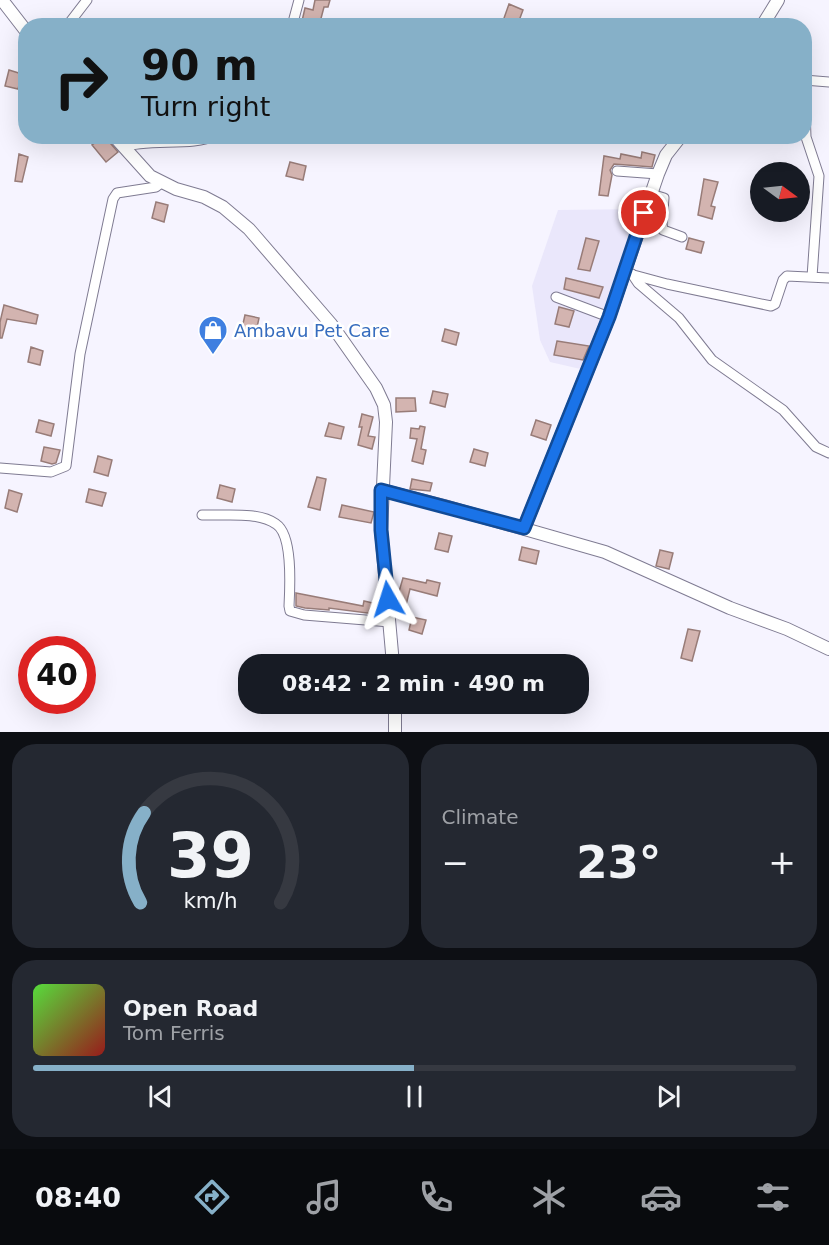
<!DOCTYPE html>
<html lang="en">
<head>
<meta charset="utf-8">
<style>
  :root { --surface:#171b24; --page:#242831; --text:#f1f3f6; --muted:#9ea1a6; --line:#363941; --accent:#86b0c8 }
  body { margin:0; font-family:"DejaVu Sans",sans-serif; background:var(--page); color:var(--text); height:100vh; display:flex; flex-direction:column; font-size:22px; white-space:nowrap }
  * { box-sizing:border-box; margin:0 }
  p { font-size:20px; color:var(--muted) }
  .icon { flex:none; width:33px; height:33px; fill:none; stroke:currentColor; stroke-width:2; stroke-linecap:round; stroke-linejoin:round }
  .map { position:relative; height:732px; overflow:hidden }
  .drawer { display:flex; flex-direction:column; gap:12px; padding:12px; background:#0d0f14; flex:1 }
  .drawer>* { flex:none }
  .guide { position:absolute; left:18px; top:18px; width:794px; height:126px; border-radius:24px; box-shadow:0 6px 24px #0002; background:#86b0c8; color:#111; overflow:hidden }
  .needle { width:39px; rotate:105deg }
  .tools { position:absolute; left:750px; top:162px; display:grid; gap:12px }
  .tools a { display:grid; place-items:center; width:60px; height:60px; border-radius:50%; background:var(--surface); box-shadow:0 6px 24px #0002; font-size:30px }
  .speed { position:absolute; left:18px; top:636px; display:flex; gap:12px; font-size:30px; font-weight:700; text-align:center }
  .speed>* { display:grid; place-content:center; width:78px; height:78px; border-radius:50%; background:var(--surface); box-shadow:0 6px 24px #0002; line-height:1 }
  .speed .limit { border:9px solid #d22; background:#fff; color:#111 }
  .pin { position:absolute; display:grid; place-items:center; width:51px; height:51px; color:#fff; margin:-26px; border:3px solid #fff; border-radius:50%; box-shadow:0 2px 6px #0007 }
  .me { position:absolute; width:66px; margin:-33px; rotate:354deg; stroke-linejoin:round; filter:drop-shadow(0 0 4px #0008) }
  .turn { display:flex; align-items:center; gap:21px; height:126px; padding:0 24px; font-size:27px }
  .turn .icon { width:78px; height:78px; stroke-width:2.5 }
  .turn b { display:block; font-size:42px; line-height:51px }
  .big { font-size:45px; font-weight:600; line-height:1.1 }
  .drawer .tile { flex:1; display:flex; flex-direction:column; justify-content:center; gap:9px; min-width:0; padding:0 21px; border-radius:24px; background:var(--page) }
  .drawer .dial { align-items:center; gap:0 }
  .dial svg { height:156px; overflow:visible; fill:none; stroke:var(--line); stroke-width:7; stroke-linecap:round; text-anchor:middle }
  .dial text { fill:var(--text); stroke:none }
  .song { display:flex; align-items:center; gap:18px }
  .cover { width:72px; height:72px; border-radius:9px; background:linear-gradient(135deg,hsl(110 70% 55%),hsl(0 70% 35%)) }
  .played { height:6px; border-radius:3px; background:linear-gradient(90deg,var(--accent) 50%,var(--line) 50%) }
  .keys { display:flex; justify-content:space-around; direction:ltr }
  .heat { display:flex; justify-content:space-between; align-items:center; font-size:33px; direction:ltr }
  .drawer .tiles { flex:1; display:grid; gap:12px; grid-template-columns:1fr 1fr }
  .tile:last-child { grid-column:span 2 }
  .trip { position:absolute; left:238px; top:654px; width:351px; height:60px; border-radius:24px; background:var(--surface); box-shadow:0 6px 24px #0002; font-weight:600; line-height:60px; text-align:center }
  .tab-bar { display:flex; height:96px; justify-content:space-around; align-items:center; background:#090b0e; color:var(--muted) }
  .tab-bar .icon { width:42px; height:42px }
  .tab-bar .selected { color:var(--accent) }
  .tab-bar b { font-size:27px; color:var(--text) }
  .map>svg:first-child { display:block }
  .built { fill:#eae7fb }
  .building { fill:#d3b4b0; stroke:#987c78; stroke-width:1.5 }
  .lines { fill:none; stroke-linecap:round; stroke-linejoin:round }
  .minor-casing { stroke:#7f7b92; stroke-width:11 }
  .tertiary-casing { stroke:#7f7b92; stroke-width:14 }
  .minor { stroke:#fff; stroke-width:9 }
  .tertiary { stroke:#fff; stroke-width:12 }
  .route-casing { stroke:#114b97; stroke-width:15 }
  .route { stroke:#1a73e8; stroke-width:10 }
  .labels { text-anchor:middle; dominant-baseline:central; stroke-width:5; stroke-linejoin:round; paint-order:stroke }
  .shop-label { font-size:18px; fill:#366cbe; stroke:#fff; text-anchor:start }
</style>
</head>
<body>
<div class="map">
<svg width="829" height="732" viewBox="0 0 829 732">
  <rect width="100%" height="100%" fill="#f6f4ff"/>
  <path class="built" d="M 641,209 L 585,370 L 550,362 L 540,340 L 532,286 L 558,210 Z"/>
  <path class="building" d="M 315,0 L 330,0 L 328,7 L 324,7 L 319,26 L 302,21 L 305,8 L 313,10 Z
    M 509,4 L 523,10 L 517,26 L 503,21 Z
    M 9,70 L 22,74 L 18,89 L 5,86 Z
    M 104,136 L 118,152 L 106,162 L 92,145 Z
    M 642,152 L 655,155 L 652,167 L 614,164 L 610,170 L 612,175 L 608,196 L 599,195 L 604,156 L 620,159 L 621,154 L 641,158 Z
    M 19,154 L 28,157 L 22,182 L 15,181 Z
    M 290,162 L 306,166 L 303,180 L 286,176 Z
    M 704,179 L 718,182 L 711,206 L 715,207 L 712,219 L 698,215 Z
    M 156,202 L 168,205 L 164,222 L 152,218 Z
    M 586,238 L 599,241 L 590,271 L 578,269 Z
    M 689,238 L 704,242 L 701,253 L 686,249 Z
    M 566,278 L 603,287 L 599,298 L 564,289 Z
    M 4,305 L 38,315 L 36,324 L 7,319 L 2,338 L 0,338 L 0,322 Z
    M 559,307 L 574,311 L 569,327 L 555,324 Z
    M 245,315 L 259,318 L 256,332 L 242,328 Z
    M 445,329 L 459,333 L 456,345 L 442,341 Z
    M 557,341 L 589,346 L 583,360 L 554,355 Z
    M 31,347 L 43,351 L 40,365 L 28,362 Z
    M 433,391 L 448,394 L 445,407 L 430,403 Z
    M 396,398 L 415,398 L 416,411 L 396,412 Z
    M 362,414 L 373,417 L 368,436 L 375,437 L 372,449 L 358,445 L 362,427 L 359,427 Z
    M 39,420 L 54,424 L 51,436 L 36,432 Z
    M 536,420 L 551,425 L 546,440 L 531,435 Z
    M 329,423 L 344,427 L 341,439 L 325,436 Z
    M 420,426 L 425,427 L 421,449 L 426,450 L 423,464 L 412,461 L 417,439 L 410,438 L 411,428 L 419,429 Z
    M 44,447 L 60,450 L 56,463 L 52,464 L 41,461 Z
    M 474,449 L 488,453 L 485,466 L 470,462 Z
    M 98,456 L 112,460 L 108,476 L 94,472 Z
    M 317,477 L 326,479 L 320,510 L 308,507 Z
    M 412,479 L 432,483 L 430,491 L 410,489 Z
    M 220,485 L 235,489 L 232,502 L 217,498 Z
    M 89,489 L 106,493 L 102,506 L 86,502 Z
    M 9,490 L 22,494 L 17,512 L 5,508 Z
    M 342,505 L 374,512 L 371,523 L 339,517 Z
    M 439,533 L 452,536 L 448,552 L 435,549 Z
    M 522,547 L 539,551 L 536,564 L 519,560 Z
    M 660,550 L 673,553 L 669,569 L 656,566 Z
    M 403,578 L 426,583 L 427,580 L 440,583 L 437,596 L 410,589 L 406,605 L 396,602 Z
    M 296,593 L 363,606 L 364,601 L 377,604 L 375,614 L 329,608 L 329,610 L 305,608 L 296,606 Z
    M 412,617 L 426,620 L 422,634 L 409,630 Z
    M 688,629 L 700,631 L 692,661 L 681,658 Z"/>
  <g class="lines">
    <g class="minor-casing">
      <path id="minor" d="M 67,26 L 87,0
        M 292,26 L 299,0
        M 804,80 L 806,137 L 819,176 L 812,277
        M 804,80 L 829,82
        M 123,147 C 146,139 198,146 212,136
        M 617,171 L 658,174
        M 651,194 L 664,198 L 662,224 L 663,230 L 682,237
        M 630,274 L 667,284 L 771,306 L 775,304 L 783,280 L 787,276 L 829,278
        M 632,274 L 638,283 L 679,318 L 712,360 L 783,410 L 816,447 L 829,453
        M 556,297 L 609,317
        M 0,468 L 51,472 L 66,466 L 80,354 L 113,199 L 117,193 L 156,187 L 161,183
        M 202,515 C 224,516 258,511 276,524 C 293,535 290,587 289,606 L 290,611 L 304,615 L 390,622"/>
    </g>
    <g class="tertiary-casing">
      <path id="tertiary" d="M 2,0 L 26,31
        M 762,26 L 778,0
        M 114,136 L 150,176 L 176,189 L 204,197 L 223,207 L 249,229 L 331,324 L 376,388 L 384,405 L 386,422 L 381,530 L 393,664
        M 381,490 L 444,506 L 605,552 L 730,608 L 787,629 L 829,649
        M 524,528 L 609,317 L 658,174 L 666,155 L 681,136
        M 395,732 L 395,704"/>
    </g>
    <use href="#minor" class="minor"/>
    <use href="#tertiary" class="tertiary"/>
  </g>
  <g class="lines">
    <g class="route-casing">
      <path id="route" d="M 388,599 L 381,530 L 381,490 L 524,528 L 609,317 L 644,213"/>
    </g>
    <use href="#route" class="route"/>
  </g>
  <defs>
    <g id="shop-pin" transform="scale(1.5)"><path d="M0 17L-7.5 6A9.5 9.5 0 1 1 7.5 6Z" fill="#3f7fe0" stroke="#fff"/><path d="M-5-2.5h2.3a2.7 3.5 0 0 1 5.4 0H5L5.5 6h-11ZM-1.5-2.5h3a1.5 2.3 0 0 0-3 0Z" fill="#fff"/></g>
  </defs>
  <g fill-rule="evenodd">
    <use href="#shop-pin" x="213" y="330"/>
  </g>
  <g class="labels">
    <g class="shop-label">
      <text x="234" y="330">Ambavu Pet Care</text>
    </g>
  </g>
</svg>
<div class="tools">
<a><svg class="needle" viewBox="-14 -14 28 28"><path d="M0-13l5 13h-10z" fill="#e53935"/><path d="M0 13l5-13h-10z" fill="#9ea1a6"/></svg></a>
</div>
<div class="speed"><div class="limit">40</div></div>
<div class="pin" style="left:644px;top:213px;background:#d93025"><svg class="icon" aria-label="arrive" viewBox="0 0 24 24"><path d="M6 21V4h12l-3 4 3 4H6"/></svg></div>
<svg class="me" style="left:388px;top:599px" viewBox="-20 -20 40 40"><path d="M0-17L14 15 0 8-14 15z" fill="#1a73e8" stroke="#fff" stroke-width="4"/></svg>
<div class="trip">08:42 · 2 min · 490 m</div>
<div class="guide">
<div class="turn"><svg class="icon" aria-label="right" viewBox="0 0 24 24"><path d="M7 20v-9h11M14 6l5 5-5 5"/></svg><div><b>90 m</b>Turn right</div></div>
</div>
</div>
<section class="drawer">
<div class="tiles">
<div class="tile dial"><svg viewBox="0 0 100 80">
<path d="M14 69A42 42 0 1 1 86 69"/>
<path d="M14 69A42 42 0 0 1 16 23" stroke="#86b0c8"/>
<text x="50" y="56" font-size="32" font-weight="700">39</text>
<text x="50" y="72" font-size="11">km/h</text>
</svg></div>
<div class="tile"><p>Climate</p>
<div class="heat"><a>−</a><b class="big">23°</b><a>+</a></div>
</div>
<div class="tile">
<div class="song"><i class="cover"></i><div><b>Open Road</b><p>Tom Ferris</p></div></div>
<div class="played"></div>
<div class="keys"><svg class="icon" aria-label="previous" viewBox="0 0 24 24"><path d="M18 5L8 12l10 7zM5 5v14"/></svg><svg class="icon" aria-label="pause" viewBox="0 0 24 24"><path d="M8 5v14M16 5v14"/></svg><svg class="icon" aria-label="next" viewBox="0 0 24 24"><path d="M6 5l10 7-10 7zM19 5v14"/></svg></div>
</div>
</div>
</section>
<nav class="tab-bar">
<b>08:40</b>
<svg class="icon selected" aria-label="directions" viewBox="0 0 24 24"><path d="M12 3l9 9-9 9-9-9zM9 14v-3h6M13 9l2 2-2 2"/></svg>
<svg class="icon" aria-label="music" viewBox="0 0 24 24"><path d="M9 18V5l10-2v13"/><circle cx="6" cy="18" r="3"/><circle cx="16" cy="16" r="3"/></svg>
<svg class="icon" aria-label="phone" viewBox="0 0 24 24"><path d="M5 4h4l2 5-3 2q2 4 5 5l2-3 5 2v4C11 20 4 13 5 4z"/></svg>
<svg class="icon" aria-label="climate" viewBox="0 0 24 24"><path d="M12 3v18M4 7l16 10M4 17L20 7"/></svg>
<svg class="icon" aria-label="car" viewBox="0 0 24 24"><path d="M5 17H2v-5l4-1 3-4h7l3 4 3 1v5h-3M9 17h6M6 11h13"/><circle cx="7" cy="17" r="2"/><circle cx="17" cy="17" r="2"/></svg>
<svg class="icon" aria-label="filters" viewBox="0 0 24 24"><path d="M4 7h16M4 17h16"/><circle cx="9" cy="7" r="2"/><circle cx="15" cy="17" r="2"/></svg>
</nav>
</body>
</html>
